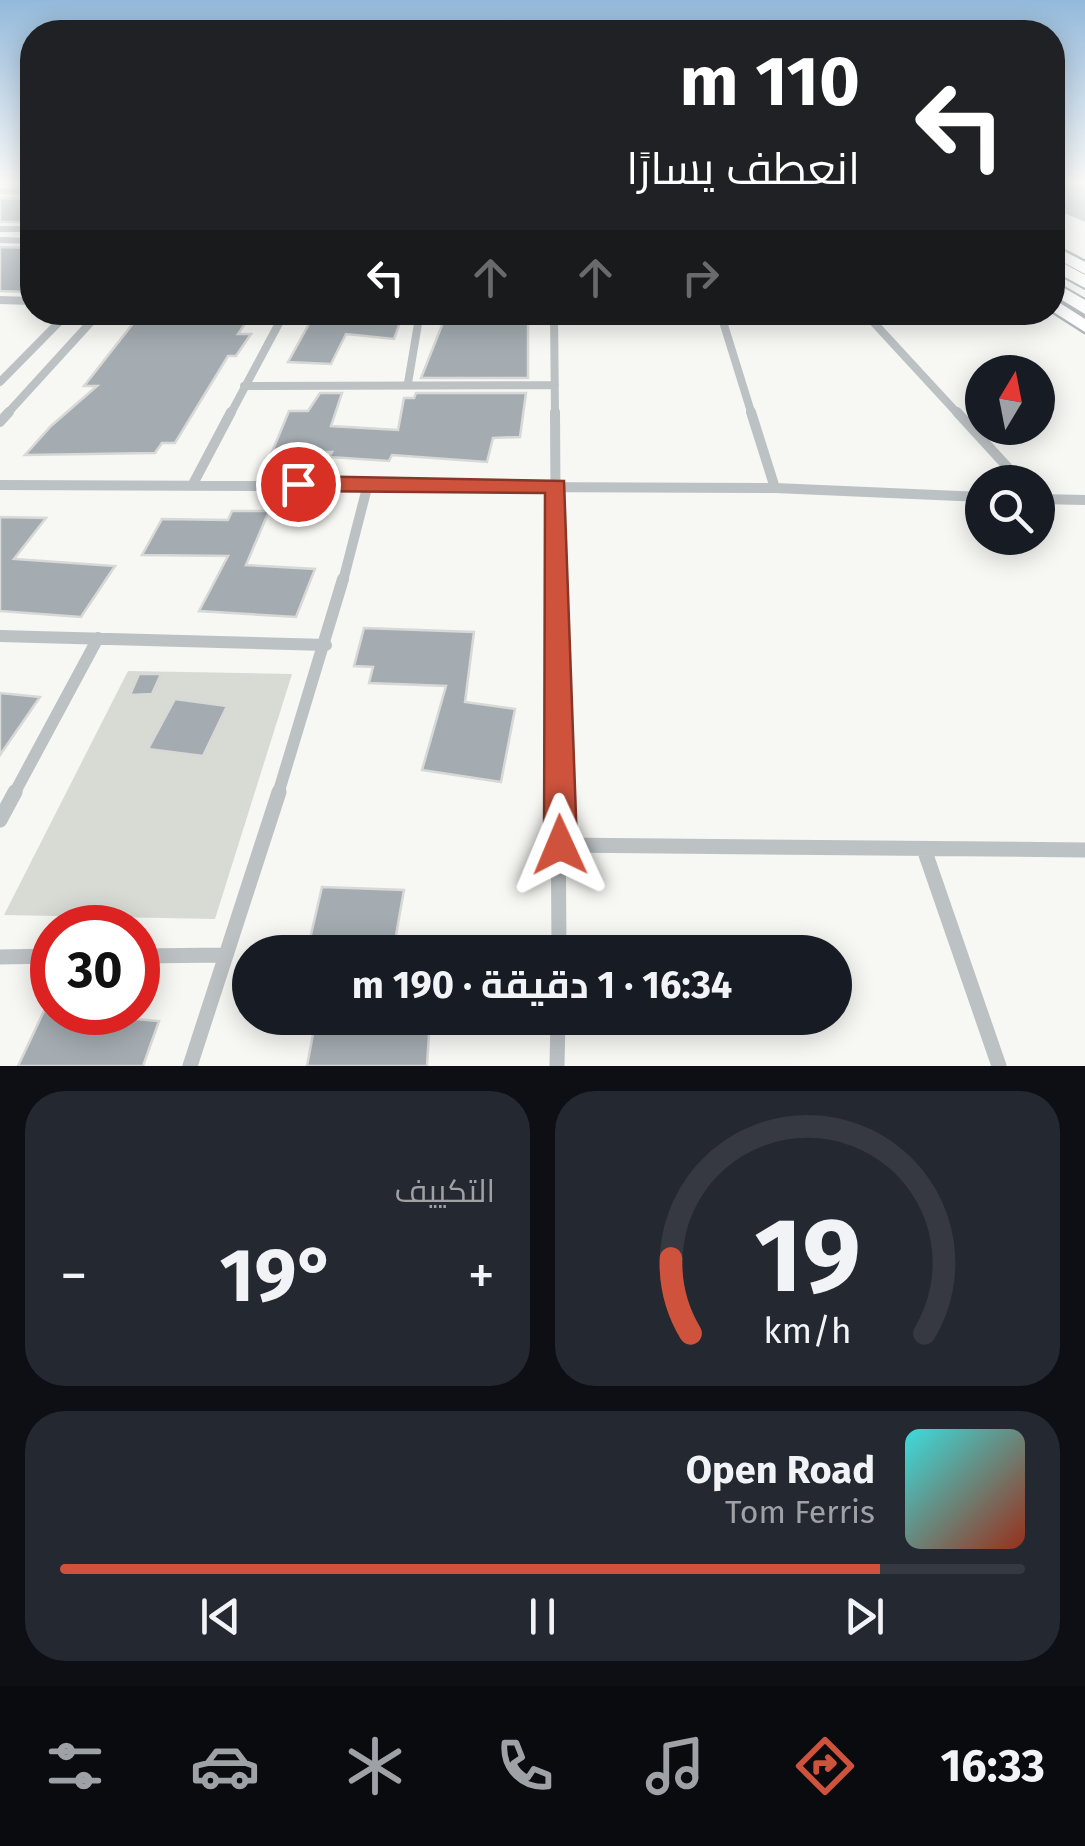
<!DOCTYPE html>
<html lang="ar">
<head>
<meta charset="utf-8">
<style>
  :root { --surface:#171b24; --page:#242831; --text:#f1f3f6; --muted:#9ea1a6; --line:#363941; --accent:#cf533c }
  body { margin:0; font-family:"Fira Sans",Cairo,sans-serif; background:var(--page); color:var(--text); direction:rtl; height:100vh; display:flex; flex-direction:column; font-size:38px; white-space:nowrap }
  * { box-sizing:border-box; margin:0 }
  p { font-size:32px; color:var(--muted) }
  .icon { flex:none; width:55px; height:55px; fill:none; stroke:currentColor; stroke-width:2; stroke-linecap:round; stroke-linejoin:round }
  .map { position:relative; height:1066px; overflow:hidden; direction:ltr }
  .side { display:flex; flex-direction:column; gap:25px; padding:25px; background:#0d0f14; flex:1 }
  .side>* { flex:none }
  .guide { position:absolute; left:20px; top:20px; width:1045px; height:305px; border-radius:40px; box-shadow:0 5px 25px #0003; direction:rtl; background:#202124; color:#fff; overflow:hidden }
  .needle { width:65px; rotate:10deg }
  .tools { position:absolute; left:965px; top:355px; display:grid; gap:20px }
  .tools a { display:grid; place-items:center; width:90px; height:90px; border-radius:50%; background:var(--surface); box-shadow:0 5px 25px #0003; font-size:50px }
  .speed { position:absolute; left:30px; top:905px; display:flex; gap:20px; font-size:50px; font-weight:700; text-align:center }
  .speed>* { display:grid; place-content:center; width:130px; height:130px; border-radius:50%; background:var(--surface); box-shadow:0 5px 25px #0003; line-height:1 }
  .speed .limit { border:15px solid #d22; background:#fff; color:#111 }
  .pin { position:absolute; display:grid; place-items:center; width:85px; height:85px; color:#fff; margin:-42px; border:5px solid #fff; border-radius:50%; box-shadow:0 2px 10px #0007 }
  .me { position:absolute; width:110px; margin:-55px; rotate:359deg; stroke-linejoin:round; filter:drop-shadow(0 0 8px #0008) }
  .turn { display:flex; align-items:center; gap:35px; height:210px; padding:0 40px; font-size:45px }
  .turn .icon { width:130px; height:130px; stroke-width:2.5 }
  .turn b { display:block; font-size:70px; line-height:85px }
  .lanes { display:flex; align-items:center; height:95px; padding:0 40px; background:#0003; justify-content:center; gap:50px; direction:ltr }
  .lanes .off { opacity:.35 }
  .big { font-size:75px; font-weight:700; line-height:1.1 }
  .side .card { flex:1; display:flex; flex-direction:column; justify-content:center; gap:15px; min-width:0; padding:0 35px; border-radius:40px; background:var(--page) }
  .side .dial { align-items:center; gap:0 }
  .dial svg { height:260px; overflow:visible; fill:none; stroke:var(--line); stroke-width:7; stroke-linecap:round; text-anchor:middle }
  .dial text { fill:var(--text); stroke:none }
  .song { display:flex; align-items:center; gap:30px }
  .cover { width:120px; height:120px; border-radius:15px; background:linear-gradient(135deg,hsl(180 70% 55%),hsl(10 70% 35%)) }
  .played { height:10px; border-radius:5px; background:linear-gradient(90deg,var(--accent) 85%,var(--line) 85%) }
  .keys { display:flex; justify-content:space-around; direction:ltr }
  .heat { display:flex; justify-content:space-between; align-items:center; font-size:55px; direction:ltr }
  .side .tiles { flex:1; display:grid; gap:25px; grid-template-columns:1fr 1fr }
  .card:last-child { grid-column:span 2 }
  .trip { position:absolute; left:232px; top:935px; width:620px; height:100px; border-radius:50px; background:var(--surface); box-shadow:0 5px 25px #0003; font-weight:700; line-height:100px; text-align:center; direction:rtl }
  .dock { display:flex; height:160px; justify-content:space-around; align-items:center; background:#090b0e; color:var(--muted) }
  .dock .icon { width:70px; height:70px }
  .dock .active { color:var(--accent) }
  .dock b { font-size:45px; color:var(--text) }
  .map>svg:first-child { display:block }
  .green { fill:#d7dbd4 }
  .water { fill:#b5c1c4 }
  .building { fill:#a4acb1; stroke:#d8d8d7; stroke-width:2.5 }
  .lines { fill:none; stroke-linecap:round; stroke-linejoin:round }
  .secondary-casing { stroke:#afb5b9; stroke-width:5 }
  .primary-casing { stroke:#b0b6b8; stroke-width:4 }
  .street-far4 { stroke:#bcc1c4; stroke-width:6 }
  .street-far3 { stroke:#bcc1c4; stroke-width:8 }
  .street-far2 { stroke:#bcc1c4; stroke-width:10 }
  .street-far1 { stroke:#bcc1c4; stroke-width:12 }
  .street { stroke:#bcc1c4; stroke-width:15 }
  .secondary { fill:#fff; fill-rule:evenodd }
  .primary { fill:#fff; fill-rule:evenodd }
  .route { fill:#cf533c; stroke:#873627; stroke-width:2.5 }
</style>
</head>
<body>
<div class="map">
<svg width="1085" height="1066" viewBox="0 0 1085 1066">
  <rect width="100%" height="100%" fill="#f7f7f4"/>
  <path class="green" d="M 128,671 L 292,674 L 215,919 L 4,915 Z"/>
  <path class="water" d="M 1053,182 L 1085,182 L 1085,222 L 1053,208 Z"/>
  <path class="building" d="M 0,198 L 32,199 L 32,222 L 0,222 Z
    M 0,247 L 32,248 L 32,292 L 0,291 Z
    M 142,312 L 253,312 L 238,334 L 251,334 L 236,356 L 228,356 L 175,443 L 162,443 L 155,453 L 25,455 L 51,426 L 97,386 L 84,386 Z
    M 356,312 L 404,312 L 394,339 L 346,334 L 331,364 L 288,362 L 315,313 Z
    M 446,315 L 528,316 L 528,378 L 421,378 Z
    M 320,393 L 342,393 L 331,426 L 398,430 L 404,398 L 414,398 L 416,393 L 526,393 L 520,437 L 493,438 L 487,462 L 392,455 L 389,461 L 329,457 L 332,452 L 272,452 L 289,411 L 308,411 Z
    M 232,511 L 269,511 L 246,565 L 315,569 L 296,617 L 199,611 L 228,556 L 142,555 L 162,519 L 228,520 Z
    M 0,517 L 46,518 L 14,559 L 115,566 L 81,617 L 0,611 Z
    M 364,628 L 474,632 L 465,702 L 515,709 L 501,782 L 422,770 L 446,686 L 369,683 L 373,667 L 354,666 Z
    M 139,674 L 161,674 L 152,694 L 130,695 Z
    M 0,693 L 40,697 L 0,755 Z
    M 175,699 L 227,706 L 203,756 L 148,749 Z
    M 322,887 L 404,890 L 393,952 L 307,952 Z
    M 44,1011 L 52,1012 L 159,1021 L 143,1066 L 18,1066 Z
    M 316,1018 L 430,1018 L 427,1066 L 307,1066 Z"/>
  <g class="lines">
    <g class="secondary-casing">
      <path id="secondary" d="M 1052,245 L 1085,262 L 1085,274 L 1052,256 Z
        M 1052,298 L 1085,319 L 1085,332 L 1052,311 Z"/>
    </g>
    <g class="primary-casing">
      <path id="primary" d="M 1052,257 L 1085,275 L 1085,288 L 1052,270 Z
        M 1052,281 L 1085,300 L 1085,314 L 1052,294 Z"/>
    </g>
    <path class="street-far4" d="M 0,191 L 32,192
      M 0,229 L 32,229
      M 0,240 L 32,241"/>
    <path class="street-far3" d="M 0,300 L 32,301
      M 554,312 L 555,415
      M 720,312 L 752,415
      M 864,312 L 959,415
      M 0,382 L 69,312
      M 408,383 L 420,312
      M 244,386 L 555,385
      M 6,415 L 100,312
      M 230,415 L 285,312"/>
    <path class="street-far2" d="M 555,412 L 556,581
      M 751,412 L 775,488
      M 957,412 L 1021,482
      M 0,422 L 9,412
      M 193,484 L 231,412
      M 0,485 L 775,488 L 982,497
      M 1038,499 L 1085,500
      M 343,581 L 368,484"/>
    <path class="street-far1" d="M 556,579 L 558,794
      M 0,636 L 326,645
      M 14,794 L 98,638
      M 278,794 L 343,579"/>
    <path class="street" d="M 558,792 L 559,952
      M 0,820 L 15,792
      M 561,845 L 1085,850
      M 924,849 L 999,1066
      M 138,956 L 226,955
      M 0,957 L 52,956
      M 190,1066 L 279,792
      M 557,1066 L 558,1018"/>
    <use href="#secondary" class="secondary"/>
    <use href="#primary" class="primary"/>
  </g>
  <linearGradient id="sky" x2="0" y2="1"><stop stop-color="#93b9da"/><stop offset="0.55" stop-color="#fbfbfa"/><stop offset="1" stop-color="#fbfbfa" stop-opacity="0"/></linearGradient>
  <rect width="1085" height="332" fill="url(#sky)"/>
  <path class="route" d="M 298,476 L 564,481 L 577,845 L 572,857 L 560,862 L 549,857 L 544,845 L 545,493 L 298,491 L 288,484 Z"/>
</svg>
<div class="tools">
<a><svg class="needle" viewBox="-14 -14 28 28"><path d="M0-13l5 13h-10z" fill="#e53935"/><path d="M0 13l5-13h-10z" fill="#9ea1a6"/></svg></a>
<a><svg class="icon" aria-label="search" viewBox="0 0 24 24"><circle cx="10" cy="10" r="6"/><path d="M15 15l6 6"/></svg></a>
</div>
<div class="speed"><div class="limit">30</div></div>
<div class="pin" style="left:298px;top:484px;background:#d93025"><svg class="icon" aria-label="arrive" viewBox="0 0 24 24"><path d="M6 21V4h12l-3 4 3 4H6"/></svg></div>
<svg class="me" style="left:560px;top:845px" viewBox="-20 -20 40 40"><path d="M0-17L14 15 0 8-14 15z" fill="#cf533c" stroke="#fff" stroke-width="4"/></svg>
<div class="trip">16:34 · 1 دقيقة · 190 m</div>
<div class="guide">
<div class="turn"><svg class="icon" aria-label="left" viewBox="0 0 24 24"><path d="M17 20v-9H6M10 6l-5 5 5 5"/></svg><div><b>110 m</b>انعطف يسارًا</div></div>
<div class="lanes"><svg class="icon" aria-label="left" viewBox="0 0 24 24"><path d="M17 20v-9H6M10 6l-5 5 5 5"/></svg><svg class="icon off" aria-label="ahead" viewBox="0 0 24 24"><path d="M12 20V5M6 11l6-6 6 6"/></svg><svg class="icon off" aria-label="ahead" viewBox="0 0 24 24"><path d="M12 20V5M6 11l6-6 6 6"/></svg><svg class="icon off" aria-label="right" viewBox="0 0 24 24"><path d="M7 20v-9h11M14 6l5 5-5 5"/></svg></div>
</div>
</div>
<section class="side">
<div class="tiles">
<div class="card dial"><svg viewBox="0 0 100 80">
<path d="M14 69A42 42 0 1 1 86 69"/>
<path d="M14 69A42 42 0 0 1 8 46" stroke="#cf533c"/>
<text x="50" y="56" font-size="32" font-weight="700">19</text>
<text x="50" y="72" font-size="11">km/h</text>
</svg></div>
<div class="card"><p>التكييف</p>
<div class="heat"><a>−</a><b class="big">19°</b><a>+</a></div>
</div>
<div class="card">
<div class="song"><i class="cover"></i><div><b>Open Road</b><p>Tom Ferris</p></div></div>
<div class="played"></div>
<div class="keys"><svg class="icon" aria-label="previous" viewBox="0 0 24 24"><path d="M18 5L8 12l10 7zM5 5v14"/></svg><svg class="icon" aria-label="pause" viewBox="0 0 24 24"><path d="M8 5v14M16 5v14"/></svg><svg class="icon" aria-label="next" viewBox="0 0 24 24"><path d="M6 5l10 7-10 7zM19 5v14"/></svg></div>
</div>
</div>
</section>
<nav class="dock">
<b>16:33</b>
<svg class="icon active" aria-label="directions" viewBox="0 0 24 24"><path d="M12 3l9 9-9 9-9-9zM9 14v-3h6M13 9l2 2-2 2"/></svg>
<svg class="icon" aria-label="music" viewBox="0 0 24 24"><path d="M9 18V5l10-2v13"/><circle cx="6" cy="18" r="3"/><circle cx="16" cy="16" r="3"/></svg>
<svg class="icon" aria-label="phone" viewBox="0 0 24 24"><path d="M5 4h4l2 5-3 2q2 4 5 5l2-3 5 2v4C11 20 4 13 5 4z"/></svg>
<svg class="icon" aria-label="climate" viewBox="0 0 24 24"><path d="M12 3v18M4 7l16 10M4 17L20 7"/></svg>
<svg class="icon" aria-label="car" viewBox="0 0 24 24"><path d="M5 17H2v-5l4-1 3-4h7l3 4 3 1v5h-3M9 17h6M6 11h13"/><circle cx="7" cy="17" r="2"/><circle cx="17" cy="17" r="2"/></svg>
<svg class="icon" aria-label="filters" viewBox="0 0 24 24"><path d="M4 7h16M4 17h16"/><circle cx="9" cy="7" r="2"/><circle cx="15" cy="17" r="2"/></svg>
</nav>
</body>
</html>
